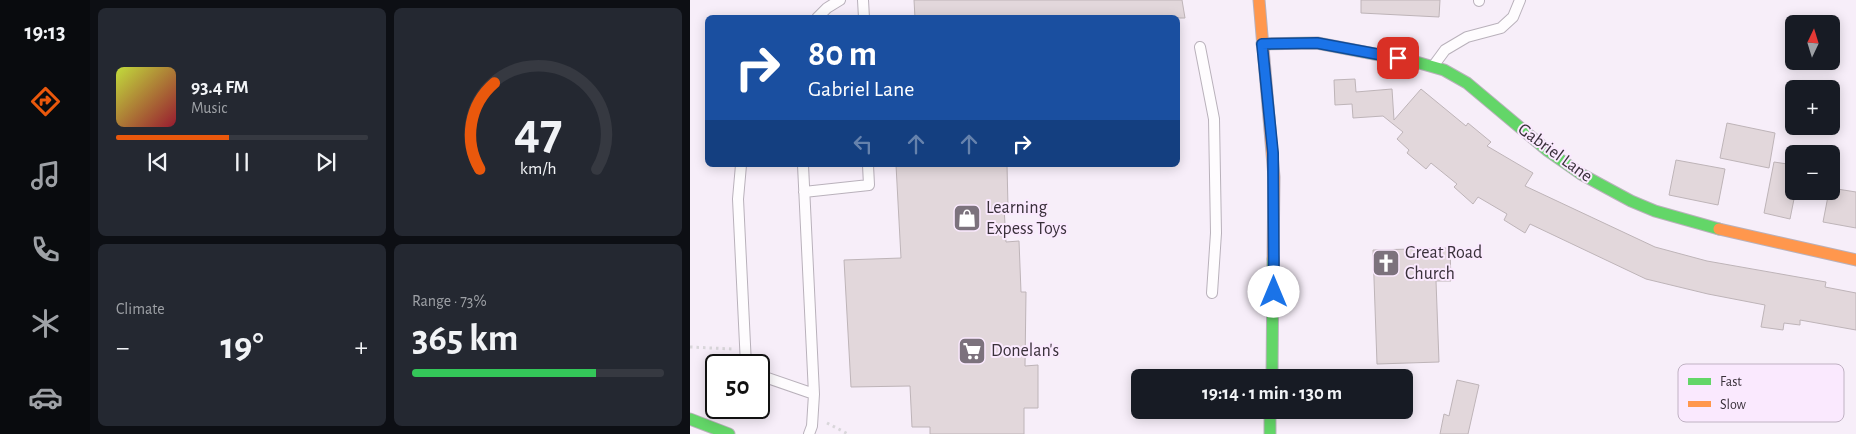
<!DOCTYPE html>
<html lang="en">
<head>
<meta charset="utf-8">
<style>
  :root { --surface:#171b24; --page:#242831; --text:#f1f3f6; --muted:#9ea1a6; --line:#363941; --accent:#ea580c }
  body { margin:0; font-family:"Alegreya Sans",sans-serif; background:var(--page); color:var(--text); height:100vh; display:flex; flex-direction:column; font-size:19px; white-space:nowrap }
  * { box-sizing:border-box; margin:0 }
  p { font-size:16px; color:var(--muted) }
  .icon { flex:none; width:28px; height:28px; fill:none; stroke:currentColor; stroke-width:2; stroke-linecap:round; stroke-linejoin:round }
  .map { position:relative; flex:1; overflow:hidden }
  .panel { display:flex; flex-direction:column; gap:8px; padding:8px; background:#0d0f14; width:600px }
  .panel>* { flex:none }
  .guide { position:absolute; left:15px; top:15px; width:475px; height:152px; border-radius:8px; box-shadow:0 2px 12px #0003; background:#1a4fa0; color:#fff; overflow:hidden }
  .needle { width:32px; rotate:4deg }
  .tools { position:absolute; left:1095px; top:15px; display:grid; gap:10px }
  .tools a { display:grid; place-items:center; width:55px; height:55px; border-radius:8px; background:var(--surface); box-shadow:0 2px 12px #0003; font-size:25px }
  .speed { position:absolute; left:15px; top:354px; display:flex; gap:10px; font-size:25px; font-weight:700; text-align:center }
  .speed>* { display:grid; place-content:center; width:65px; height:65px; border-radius:50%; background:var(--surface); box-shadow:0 2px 12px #0003; line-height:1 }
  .speed .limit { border:2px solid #111; border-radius:8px; background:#fff; color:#111 }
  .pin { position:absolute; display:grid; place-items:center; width:42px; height:42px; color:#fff; margin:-21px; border-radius:10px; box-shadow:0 2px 8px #0006 }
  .me { position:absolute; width:55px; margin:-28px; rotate:0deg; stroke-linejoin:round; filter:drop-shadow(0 0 4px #0008) }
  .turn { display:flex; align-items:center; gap:18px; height:105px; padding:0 20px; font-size:22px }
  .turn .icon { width:65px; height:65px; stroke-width:2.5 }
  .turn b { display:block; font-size:35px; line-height:42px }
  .lanes { display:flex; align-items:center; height:48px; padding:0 20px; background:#0003; justify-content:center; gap:25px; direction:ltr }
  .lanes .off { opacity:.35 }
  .big { font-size:38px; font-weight:600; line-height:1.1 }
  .panel .tile { flex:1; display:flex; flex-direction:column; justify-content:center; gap:8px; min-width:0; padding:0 18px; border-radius:8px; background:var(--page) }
  .panel .dial { align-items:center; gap:0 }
  .dial svg { height:130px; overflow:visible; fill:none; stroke:var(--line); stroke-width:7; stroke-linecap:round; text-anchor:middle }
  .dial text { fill:var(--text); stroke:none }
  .song { display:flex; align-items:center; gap:15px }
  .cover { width:60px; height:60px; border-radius:8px; background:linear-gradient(135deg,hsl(70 70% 55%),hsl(350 70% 35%)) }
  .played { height:5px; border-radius:2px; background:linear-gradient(90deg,var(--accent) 45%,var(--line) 45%) }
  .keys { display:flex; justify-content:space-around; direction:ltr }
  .heat { display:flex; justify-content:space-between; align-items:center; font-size:28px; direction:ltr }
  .charge { height:8px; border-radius:4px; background:linear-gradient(90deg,#34c759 73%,var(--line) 0) }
  .panel .tiles { flex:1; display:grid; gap:8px; grid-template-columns:repeat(2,1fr) }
  .trip { position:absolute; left:441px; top:369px; width:282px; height:50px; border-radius:8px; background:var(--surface); box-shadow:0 2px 12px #0003; font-weight:600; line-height:50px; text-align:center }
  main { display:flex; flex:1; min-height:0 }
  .dock { display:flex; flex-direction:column; width:90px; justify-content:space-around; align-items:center; background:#090b0e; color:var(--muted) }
  .dock .icon { width:35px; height:35px }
  .dock .active { color:var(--accent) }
  .dock b { font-size:22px; color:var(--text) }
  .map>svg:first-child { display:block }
  .building { fill:#e2d7db; stroke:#beb4b8 }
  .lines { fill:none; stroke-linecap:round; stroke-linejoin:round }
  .lane-casing { stroke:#b9b1bb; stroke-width:12 }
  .fast-casing { stroke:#b9b1bb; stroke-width:13 }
  .slow-casing { stroke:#b9b1bb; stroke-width:13 }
  .path { stroke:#d9d6da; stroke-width:3; stroke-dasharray:2.5 4; stroke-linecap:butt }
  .lane { stroke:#fefcfe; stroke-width:10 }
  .fast { stroke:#63d668; stroke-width:11 }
  .slow { stroke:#ff974d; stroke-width:11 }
  .route-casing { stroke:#114b97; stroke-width:12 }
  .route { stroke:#1a73e8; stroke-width:9 }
  .labels { text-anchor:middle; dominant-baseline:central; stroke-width:4; stroke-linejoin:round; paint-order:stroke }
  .street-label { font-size:18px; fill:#39303a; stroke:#fae9fe }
  .poi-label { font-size:18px; fill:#39303a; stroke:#fae9fe; text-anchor:start }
  .key { fill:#fae9fe; stroke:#c0b2c3; stroke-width:1 }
  .key-label { font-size:14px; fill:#39303a }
</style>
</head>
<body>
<main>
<nav class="dock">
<b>19:13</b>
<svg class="icon active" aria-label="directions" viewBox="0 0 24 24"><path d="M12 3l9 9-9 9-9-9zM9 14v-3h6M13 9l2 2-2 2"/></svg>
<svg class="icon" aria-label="music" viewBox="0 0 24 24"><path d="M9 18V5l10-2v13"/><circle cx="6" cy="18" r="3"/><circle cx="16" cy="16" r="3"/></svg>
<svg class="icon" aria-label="phone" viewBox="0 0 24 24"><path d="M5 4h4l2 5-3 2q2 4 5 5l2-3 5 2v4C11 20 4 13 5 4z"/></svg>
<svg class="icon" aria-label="climate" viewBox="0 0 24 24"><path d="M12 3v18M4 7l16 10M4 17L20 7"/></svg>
<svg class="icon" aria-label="car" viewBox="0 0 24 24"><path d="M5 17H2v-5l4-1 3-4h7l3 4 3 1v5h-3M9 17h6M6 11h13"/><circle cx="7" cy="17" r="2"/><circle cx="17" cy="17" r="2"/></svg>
</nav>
<section class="panel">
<div class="tiles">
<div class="tile">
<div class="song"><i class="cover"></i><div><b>93.4 FM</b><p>Music</p></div></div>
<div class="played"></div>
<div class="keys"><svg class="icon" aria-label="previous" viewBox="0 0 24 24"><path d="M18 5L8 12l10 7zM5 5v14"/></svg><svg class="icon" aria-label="pause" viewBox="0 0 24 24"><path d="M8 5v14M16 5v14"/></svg><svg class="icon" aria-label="next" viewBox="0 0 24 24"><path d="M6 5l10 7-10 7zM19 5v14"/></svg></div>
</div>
<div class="tile dial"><svg viewBox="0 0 100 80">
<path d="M14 69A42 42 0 1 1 86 69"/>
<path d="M14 69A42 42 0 0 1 23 16" stroke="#ea580c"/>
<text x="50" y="56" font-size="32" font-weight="700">47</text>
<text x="50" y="72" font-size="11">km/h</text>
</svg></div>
<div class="tile"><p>Climate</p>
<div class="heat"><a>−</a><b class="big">19°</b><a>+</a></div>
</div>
<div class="tile"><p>Range · 73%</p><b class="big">365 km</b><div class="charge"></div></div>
</div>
</section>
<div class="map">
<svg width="1166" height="434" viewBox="0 0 1166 434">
  <rect width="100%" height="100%" fill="#f7eef9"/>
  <path class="building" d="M 224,0 L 492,0 L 495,18 L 225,18 Z
    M 671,0 L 750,0 L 749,17 L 671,13 Z
    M 665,79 L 666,92 L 702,89 L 704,120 L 731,89 L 776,126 L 778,123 L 801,142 L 797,146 L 843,173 L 835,186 L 965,247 L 1017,261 L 1136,282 L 1135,287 L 1166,293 L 1166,330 L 1110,320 L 1110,325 L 1094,323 L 1093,330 L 1071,327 L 1075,305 L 1018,294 L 956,279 L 840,224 L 835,233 L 814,220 L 817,214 L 788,197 L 783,204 L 764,187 L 767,184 L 741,163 L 736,169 L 717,153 L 719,150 L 707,139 L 713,132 L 693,116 L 663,118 L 662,104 L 645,105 L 644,80 Z
    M 1037,123 L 1085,133 L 1079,168 L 1030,158 Z
    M 986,160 L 1035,169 L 1028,205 L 979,195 Z
    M 1084,162 L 1104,165 L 1104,199 L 1100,219 L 1074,213 Z
    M 206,165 L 317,165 L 318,207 L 314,207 L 316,242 L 329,241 L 331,292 L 336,292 L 335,366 L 348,365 L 348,408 L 334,408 L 334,434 L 240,434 L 240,427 L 222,427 L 220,386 L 161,387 L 154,260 L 211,258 Z
    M 1141,188 L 1166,192 L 1166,228 L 1133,222 L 1139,191 L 1141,191 Z
    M 760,248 L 761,281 L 746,281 L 749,362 L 687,364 L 683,250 Z
    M 767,380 L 789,385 L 778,434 L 750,434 L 754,414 L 759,416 Z"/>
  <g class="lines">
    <g class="lane-casing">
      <path id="lane" d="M 173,0 L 174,18
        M 789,1 L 789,0
        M 127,18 L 137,8 L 150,0
        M 510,47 L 524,119 L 526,233 L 522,293
        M 744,65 L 755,50 L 777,37 L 811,28 L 823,17 L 830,0
        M 51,165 L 48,199 L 56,365
        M 113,165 L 124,394 L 122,426 L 119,434
        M 114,192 L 179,185 L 178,165
        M 69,375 L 124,394"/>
    </g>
    <g class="fast-casing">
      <path id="fast" d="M 572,44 L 627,43 L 726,62 L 754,70 L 777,83 L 858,151 L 891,174 L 941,201 L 965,211 L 1029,229
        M 582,378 L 583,259
        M 580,410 L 580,434
        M 0,419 L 39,434"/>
    </g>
    <g class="slow-casing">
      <path id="slow" d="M 569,0 L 584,177 L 583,259
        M 1029,229 L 1166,260"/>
    </g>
    <path class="path" d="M 0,347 L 42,349
      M 137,423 L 158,434"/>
    <use href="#lane" class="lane"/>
    <use href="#fast" class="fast"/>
    <use href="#slow" class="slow"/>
  </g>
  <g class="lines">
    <g class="route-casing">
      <path id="route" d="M 584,292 L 583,153 L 572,44 L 627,43 L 708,58"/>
    </g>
    <use href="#route" class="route"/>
  </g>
  <defs>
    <g id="shop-square" transform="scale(1.4375)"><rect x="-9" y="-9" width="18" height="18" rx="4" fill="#7c727d" stroke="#fae9fe"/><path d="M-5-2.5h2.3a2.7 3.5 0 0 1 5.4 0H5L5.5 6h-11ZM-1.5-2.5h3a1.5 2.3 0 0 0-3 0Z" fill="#fff"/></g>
    <g id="church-square" transform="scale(1.4375)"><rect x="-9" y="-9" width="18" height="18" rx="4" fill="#7c727d" stroke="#fae9fe"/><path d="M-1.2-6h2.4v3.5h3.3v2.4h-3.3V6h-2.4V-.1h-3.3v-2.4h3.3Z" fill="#fff"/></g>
    <g id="supermarket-square" transform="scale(1.4375)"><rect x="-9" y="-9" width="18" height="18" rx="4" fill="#7c727d" stroke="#fae9fe"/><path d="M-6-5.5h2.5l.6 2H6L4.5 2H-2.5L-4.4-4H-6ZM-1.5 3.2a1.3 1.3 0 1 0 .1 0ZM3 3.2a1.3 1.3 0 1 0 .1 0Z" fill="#fff"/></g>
  </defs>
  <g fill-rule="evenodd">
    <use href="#shop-square" x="277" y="218"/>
    <use href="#church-square" x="696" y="263"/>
    <use href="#supermarket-square" x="282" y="351"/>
  </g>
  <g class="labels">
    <g class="street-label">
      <text transform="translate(865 153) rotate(36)">Gabriel Lane</text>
    </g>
    <g class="poi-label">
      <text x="296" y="208">Learning<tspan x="296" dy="21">Expess Toys</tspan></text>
      <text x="715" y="253">Great Road<tspan x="715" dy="21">Church</tspan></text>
      <text x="301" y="351">Donelan's</text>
    </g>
  </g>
  <rect x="988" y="364" width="166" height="58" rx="8" class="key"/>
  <rect x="998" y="378" width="23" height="7" fill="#63d668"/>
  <rect x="998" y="401" width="23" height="6" fill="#ff974d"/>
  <g class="key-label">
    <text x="1030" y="386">Fast</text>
    <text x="1030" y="409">Slow</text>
  </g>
</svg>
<div class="tools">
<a><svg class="needle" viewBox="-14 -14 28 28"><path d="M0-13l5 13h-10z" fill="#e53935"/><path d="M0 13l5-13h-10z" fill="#9ea1a6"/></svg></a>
<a>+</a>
<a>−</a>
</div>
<div class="speed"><div class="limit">50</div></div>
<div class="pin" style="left:708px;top:58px;background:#d93025"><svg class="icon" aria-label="arrive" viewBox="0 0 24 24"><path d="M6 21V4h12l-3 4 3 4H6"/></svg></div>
<svg class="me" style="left:584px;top:292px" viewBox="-20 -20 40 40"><circle r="19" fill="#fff"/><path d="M0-13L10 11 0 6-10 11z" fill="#1a73e8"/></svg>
<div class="trip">19:14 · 1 min · 130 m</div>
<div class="guide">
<div class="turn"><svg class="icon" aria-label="right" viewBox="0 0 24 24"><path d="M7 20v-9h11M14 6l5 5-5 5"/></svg><div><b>80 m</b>Gabriel Lane</div></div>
<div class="lanes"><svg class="icon off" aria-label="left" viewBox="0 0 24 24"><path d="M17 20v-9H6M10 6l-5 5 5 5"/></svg><svg class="icon off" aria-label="ahead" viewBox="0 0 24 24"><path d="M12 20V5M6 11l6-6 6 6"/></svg><svg class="icon off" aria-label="ahead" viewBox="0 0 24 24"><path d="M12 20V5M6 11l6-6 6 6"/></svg><svg class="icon" aria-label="right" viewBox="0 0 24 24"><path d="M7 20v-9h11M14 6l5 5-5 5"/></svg></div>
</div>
</div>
</main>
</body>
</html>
